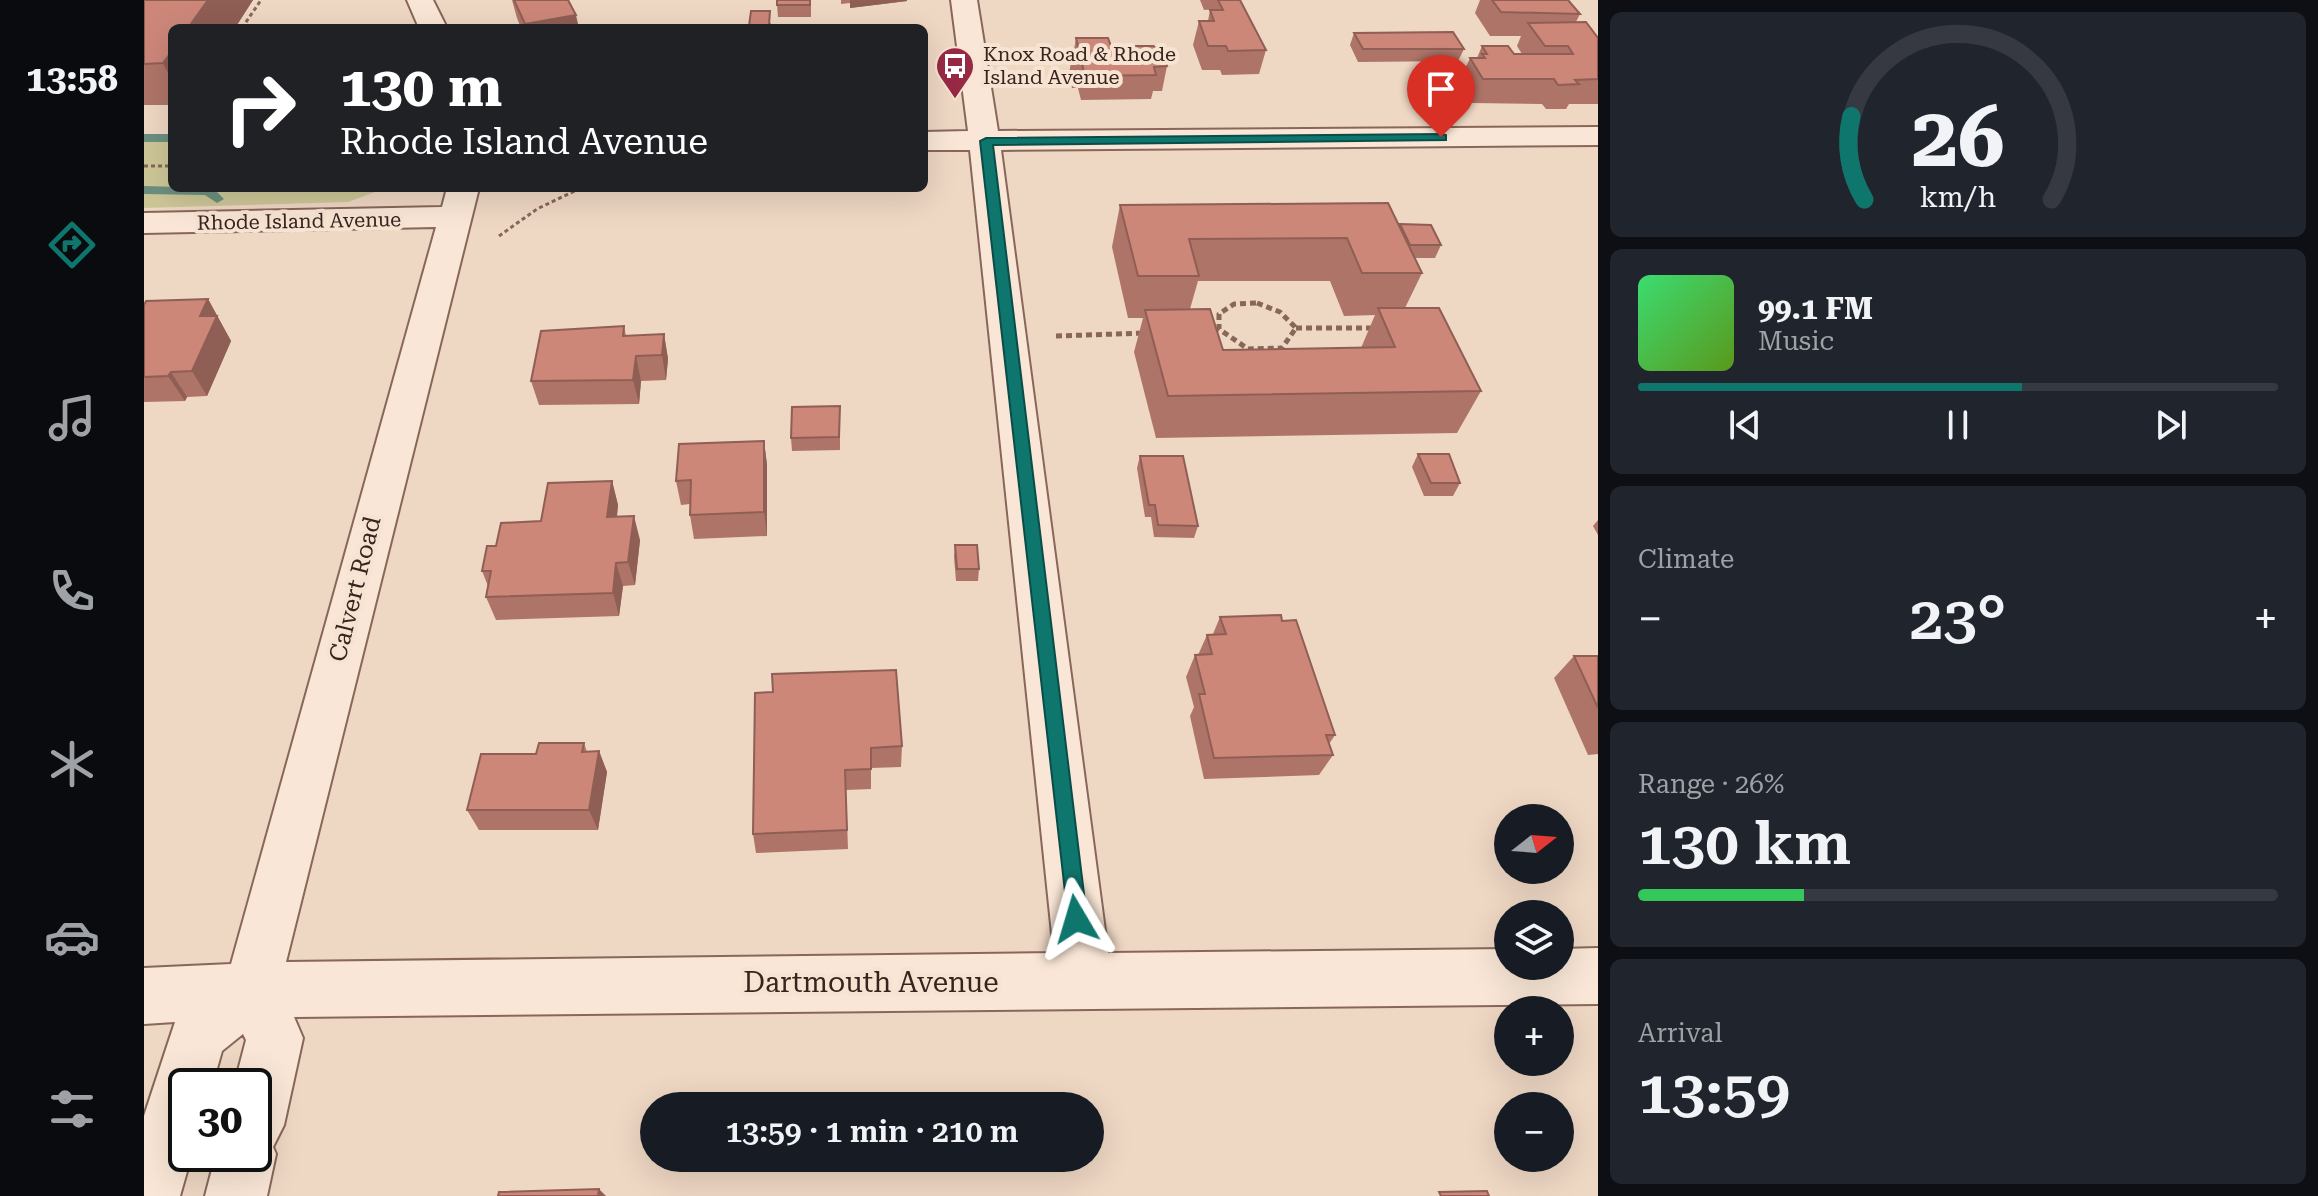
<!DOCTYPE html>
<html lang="en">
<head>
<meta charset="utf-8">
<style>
  :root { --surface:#171b24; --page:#20242c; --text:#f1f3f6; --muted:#9ea1a6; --line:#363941; --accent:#0f766e }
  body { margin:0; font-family:"Roboto Serif",serif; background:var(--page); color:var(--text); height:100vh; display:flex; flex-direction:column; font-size:30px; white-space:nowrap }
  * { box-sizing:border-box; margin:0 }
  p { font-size:26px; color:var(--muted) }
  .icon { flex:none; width:44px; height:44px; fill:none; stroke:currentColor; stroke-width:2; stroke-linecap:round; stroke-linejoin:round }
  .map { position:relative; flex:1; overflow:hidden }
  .panel { display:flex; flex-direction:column; gap:12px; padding:12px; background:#0d0f14; width:720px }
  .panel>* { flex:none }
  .guide { position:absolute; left:24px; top:24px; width:760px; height:168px; border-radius:12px; box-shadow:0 8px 32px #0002; background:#202124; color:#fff; overflow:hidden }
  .needle { width:52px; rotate:73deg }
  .fabs { position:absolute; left:1350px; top:804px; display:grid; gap:16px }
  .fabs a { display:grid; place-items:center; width:80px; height:80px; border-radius:50%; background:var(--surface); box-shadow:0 8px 32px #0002; font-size:40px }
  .speed { position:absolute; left:24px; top:1068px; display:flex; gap:16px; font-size:40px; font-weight:700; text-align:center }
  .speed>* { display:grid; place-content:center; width:104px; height:104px; border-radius:50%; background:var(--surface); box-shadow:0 8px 32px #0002; line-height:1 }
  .speed .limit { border:4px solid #111; border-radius:12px; background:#fff; color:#111 }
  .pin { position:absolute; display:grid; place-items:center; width:68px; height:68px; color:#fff; margin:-82px -34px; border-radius:50% 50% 50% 0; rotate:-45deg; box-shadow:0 0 8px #0007 }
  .pin .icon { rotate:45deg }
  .me { position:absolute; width:88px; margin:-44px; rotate:353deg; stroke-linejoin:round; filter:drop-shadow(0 0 6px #0008) }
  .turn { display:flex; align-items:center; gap:28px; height:168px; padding:0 40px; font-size:36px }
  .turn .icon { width:104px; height:104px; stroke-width:2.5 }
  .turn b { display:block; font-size:56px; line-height:68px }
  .big { font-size:60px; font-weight:600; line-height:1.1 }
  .panel .widget { flex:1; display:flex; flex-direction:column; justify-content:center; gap:12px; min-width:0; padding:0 28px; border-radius:12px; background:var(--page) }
  .panel .dial { align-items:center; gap:0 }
  .dial svg { height:208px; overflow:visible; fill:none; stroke:var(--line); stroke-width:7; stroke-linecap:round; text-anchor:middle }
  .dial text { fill:var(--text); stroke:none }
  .song { display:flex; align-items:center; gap:24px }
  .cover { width:96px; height:96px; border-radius:12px; background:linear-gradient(135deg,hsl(140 70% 55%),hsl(90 70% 35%)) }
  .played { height:8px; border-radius:4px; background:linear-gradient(90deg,var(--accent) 60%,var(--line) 60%) }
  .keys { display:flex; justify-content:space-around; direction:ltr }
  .heat { display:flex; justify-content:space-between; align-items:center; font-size:44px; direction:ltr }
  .charge { height:12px; border-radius:6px; background:linear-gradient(90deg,#34c759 26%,var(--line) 0) }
  .trip { position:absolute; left:496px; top:1092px; width:464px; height:80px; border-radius:40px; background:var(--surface); box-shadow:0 8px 32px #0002; font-weight:600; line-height:80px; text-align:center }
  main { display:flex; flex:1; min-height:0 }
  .tab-bar { display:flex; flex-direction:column; width:144px; justify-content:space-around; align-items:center; background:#090b0e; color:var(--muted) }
  .tab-bar .icon { width:56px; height:56px }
  .tab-bar .selected { color:var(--accent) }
  .tab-bar b { font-size:36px; color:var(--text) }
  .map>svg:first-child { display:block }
  .green { fill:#ccc697 }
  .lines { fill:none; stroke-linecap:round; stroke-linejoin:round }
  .stream { fill:#6c8f7e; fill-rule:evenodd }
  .minor-casing { stroke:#88675a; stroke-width:4 }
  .path-far1 { stroke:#88675a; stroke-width:3; stroke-dasharray:4 3; stroke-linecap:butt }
  .path { stroke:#88675a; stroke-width:5; stroke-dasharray:6 4; stroke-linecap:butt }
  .minor { fill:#f9e6d6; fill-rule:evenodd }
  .wall { fill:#af7468; fill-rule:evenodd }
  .shaded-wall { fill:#8f5e55 }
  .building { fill:#cc8779; stroke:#8f5e55; stroke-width:2 }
  .route { fill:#0f766e; stroke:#0a4d48; stroke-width:2 }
  .labels { text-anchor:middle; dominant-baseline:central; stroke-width:8; stroke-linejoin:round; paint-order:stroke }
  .far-poi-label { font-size:20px; fill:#38241e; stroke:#f6e3d2; text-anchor:start }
  .far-street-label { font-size:20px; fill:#38241e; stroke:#f6e3d2 }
  .street-label { font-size:24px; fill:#38241e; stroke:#f6e3d2 }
  .near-street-label { font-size:28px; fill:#38241e; stroke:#f6e3d2 }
</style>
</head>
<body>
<main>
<nav class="tab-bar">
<b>13:58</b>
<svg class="icon selected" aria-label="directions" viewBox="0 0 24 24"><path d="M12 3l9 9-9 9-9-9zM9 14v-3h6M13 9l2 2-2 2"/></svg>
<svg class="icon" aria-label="music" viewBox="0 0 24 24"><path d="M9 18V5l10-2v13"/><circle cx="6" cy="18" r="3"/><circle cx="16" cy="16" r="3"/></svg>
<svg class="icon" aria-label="phone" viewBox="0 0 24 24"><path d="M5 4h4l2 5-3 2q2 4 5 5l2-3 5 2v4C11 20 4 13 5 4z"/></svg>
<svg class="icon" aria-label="climate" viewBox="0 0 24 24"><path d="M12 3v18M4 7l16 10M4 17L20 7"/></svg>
<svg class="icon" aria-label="car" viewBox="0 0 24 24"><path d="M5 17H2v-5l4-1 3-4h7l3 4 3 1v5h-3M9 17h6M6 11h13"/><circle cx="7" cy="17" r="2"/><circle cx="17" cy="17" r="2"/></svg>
<svg class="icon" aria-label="filters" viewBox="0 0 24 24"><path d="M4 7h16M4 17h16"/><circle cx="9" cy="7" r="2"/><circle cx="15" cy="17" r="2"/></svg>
</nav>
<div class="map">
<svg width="1454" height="1196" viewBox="0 0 1454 1196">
  <rect width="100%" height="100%" fill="#eed7c3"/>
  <path class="green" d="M 0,138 L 28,139 L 28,188 L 242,188 L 204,202 L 0,208 Z"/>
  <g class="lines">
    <path class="stream" d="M 0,134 L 28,134 L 28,142 L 0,142 Z
      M 0,186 L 69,188 L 80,199 L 73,203 L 61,195 L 0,194 Z"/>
    <g class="minor-casing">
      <path id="minor" d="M 263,0 L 289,0 L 303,28 L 275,28 Z
        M 807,0 L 833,0 L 854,131 L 1454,127 L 1454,145 L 857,150 L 964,953 L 1364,949 L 1364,966 L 1416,966 L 1416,949 L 1454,948 L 1454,1004 L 150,1017 L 159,1038 L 140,1125 L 129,1147 L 132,1154 L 123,1196 L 61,1196 L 72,1154 L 110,1154 L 110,1086 L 90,1086 L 102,1040 L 99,1034 L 78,1051 L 68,1086 L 42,1086 L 42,1154 L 48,1154 L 36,1196 L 0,1196 L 0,1116 L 31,1022 L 0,1024 L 0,968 L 87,964 L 292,227 L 0,233 L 0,213 L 298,207 L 303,188 L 335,188 L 142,962 L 910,953 L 826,150 L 780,150 L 780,132 L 824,131 Z"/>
    </g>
    <path class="path-far1" d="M 98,28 L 117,0
      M 0,166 L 28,166
      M 355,236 L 393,209 L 437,188"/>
    <path class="path" d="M 1113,303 L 1136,312 L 1152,328 L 1138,348 L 1104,349 L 1075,329 L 1075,314 L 1090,304 Z
      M 1152,328 L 1231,328
      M 912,336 L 1002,333"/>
    <use href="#minor" class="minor"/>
  </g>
  <path class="wall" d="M 0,0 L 109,0 L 91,28 L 28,28 L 28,105 L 0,105 Z
    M 368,0 L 424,0 L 435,28 L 377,28 L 373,18 Z
    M 667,0 L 667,17 L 634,17 L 633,5 Z
    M 697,0 L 763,0 L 763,1 L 706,8 L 706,3 L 697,4 Z
    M 1056,0 L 1096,0 L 1122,50 L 1115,74 L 1078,75 L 1076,70 L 1058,70 L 1049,45 L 1055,21 L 1064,21 L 1066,10 L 1072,9 L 1060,10 Z
    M 1336,0 L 1424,0 L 1436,14 L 1432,22 L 1454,38 L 1454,104 L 1425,104 L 1422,109 L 1402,109 L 1398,104 L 1328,103 L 1315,82 L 1326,58 L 1333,58 L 1338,46 L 1370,54 L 1378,54 L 1373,46 L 1377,36 L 1346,36 L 1331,13 Z
    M 627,23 L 627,28 L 605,28 L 605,26 Z
    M 1210,33 L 1320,49 L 1314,61 L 1214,62 L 1206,45 Z
    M 932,38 L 967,46 L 1023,66 L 1018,91 L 1009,91 L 1007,99 L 937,100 L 934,88 L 928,88 L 925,74 L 929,50 L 930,50 Z
    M 976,205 L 1256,226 L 1256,224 L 1297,245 L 1291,258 L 1270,258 L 1278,273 L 1261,308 L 1337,391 L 1313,433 L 1012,438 L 990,352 L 999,318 L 984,318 L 968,247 ZM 1054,281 L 1186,281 L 1200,316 L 1231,315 L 1217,348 L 1079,350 L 1046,309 Z
    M 64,299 L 87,341 L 63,396 L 43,397 L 41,401 L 0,402 L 0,305 Z
    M 480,326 L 482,336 L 520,334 L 524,359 L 522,380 L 497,381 L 495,404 L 395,405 L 387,381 Z
    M 696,406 L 696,450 L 648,451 L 647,438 Z
    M 620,441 L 623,465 L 623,536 L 550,539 L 546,515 L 546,504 L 537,505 L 532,481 Z
    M 1274,454 L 1316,483 L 1309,496 L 1280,496 L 1268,467 Z
    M 996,456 L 1054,526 L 1050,538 L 1010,537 L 1007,517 L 1001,517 L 993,468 Z
    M 468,481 L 474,505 L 473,517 L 496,540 L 491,585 L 479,586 L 475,616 L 352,620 L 342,597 L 344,586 L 338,571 L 352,546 Z
    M 1454,520 L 1454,535 L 1449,526 Z
    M 811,545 L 835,569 L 834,581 L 812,581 L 810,557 Z
    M 1076,617 L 1138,621 L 1191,735 L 1185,744 L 1189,755 L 1175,775 L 1060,779 L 1046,716 L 1050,707 L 1042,677 L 1051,655 L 1054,655 L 1063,635 L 1069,634 Z
    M 1430,656 L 1454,656 L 1454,754 L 1444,755 L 1410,678 Z
    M 611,693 L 758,746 L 757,767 L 727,768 L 727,789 L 702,790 L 704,849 L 612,853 L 609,834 Z
    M 440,743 L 443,752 L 455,751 L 463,772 L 454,830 L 335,830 L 323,810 Z"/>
  <path class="shaded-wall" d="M 64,0 L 109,0 L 91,28 L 44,28 Z
    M 706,0 L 763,0 L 763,1 L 706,8 Z
    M 432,15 L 435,28 L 382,28 L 381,24 Z
    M 28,51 L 28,81 L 19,63 Z
    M 64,299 L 87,341 L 63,396 L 48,371 L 56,316 Z
    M 520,334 L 524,359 L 522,380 L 518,355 Z
    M 492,356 L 497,381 L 495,404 L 489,380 Z
    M 27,372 L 43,397 L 41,401 L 24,376 Z
    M 620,441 L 623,465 L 623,536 L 620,512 Z
    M 468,481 L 474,505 L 470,540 L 463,517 Z
    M 490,516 L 496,540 L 491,585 L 484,562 Z
    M 472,563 L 479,586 L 475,616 L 469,593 Z
    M 455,751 L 463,772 L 454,830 L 445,810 Z
    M 455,1189 L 462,1196 L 454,1196 Z"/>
  <path class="building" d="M 0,0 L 64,0 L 44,28 L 28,28 L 28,51 L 19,63 L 0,64 Z
    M 370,0 L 424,0 L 432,15 L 381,24 Z
    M 633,0 L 666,0 L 666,5 L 633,5 Z
    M 1074,0 L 1096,0 L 1122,50 L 1084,51 L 1082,46 L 1064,46 L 1055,21 L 1070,21 L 1066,10 L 1079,10 Z
    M 1348,0 L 1424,0 L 1436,14 L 1357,12 Z
    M 607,11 L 626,11 L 625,25 L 605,26 Z
    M 1442,22 L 1454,38 L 1454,79 L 1431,80 L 1435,84 L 1414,85 L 1410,79 L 1339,79 L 1326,58 L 1341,58 L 1338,54 L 1343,54 L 1338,46 L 1364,46 L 1370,54 L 1429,54 L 1424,46 L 1401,46 L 1384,23 Z
    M 1309,32 L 1320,49 L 1219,49 L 1210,33 Z
    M 932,38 L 964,38 L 967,46 L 1009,46 L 1016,49 L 1023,66 L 1010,67 L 1012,75 L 941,76 L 938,64 L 932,64 L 929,50 L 935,50 Z
    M 1244,203 L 1278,273 L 1218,273 L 1203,238 L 1045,239 L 1055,276 L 994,276 L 976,205 Z
    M 1256,224 L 1287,225 L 1297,245 L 1266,245 Z
    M 64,299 L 56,316 L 73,316 L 48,371 L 27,372 L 24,376 L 0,377 L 0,305 L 2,301 Z
    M 1234,308 L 1295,308 L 1337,391 L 1024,396 L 1001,310 L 1066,309 L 1079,350 L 1251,347 Z
    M 480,326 L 479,336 L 520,334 L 518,355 L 492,356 L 489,380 L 387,381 L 397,331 Z
    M 696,406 L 695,437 L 647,438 L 648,407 Z
    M 620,441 L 620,512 L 546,515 L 547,480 L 532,481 L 535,444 Z
    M 1274,454 L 1305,454 L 1316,483 L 1287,483 Z
    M 996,456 L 1039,456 L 1054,526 L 1014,525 L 1011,505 L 1005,505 Z
    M 468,481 L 463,517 L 490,516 L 484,562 L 472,563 L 469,593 L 342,597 L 347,571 L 338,571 L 343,546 L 352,546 L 357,523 L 397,521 L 404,483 Z
    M 811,545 L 833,545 L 835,569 L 813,569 Z
    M 1137,615 L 1138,621 L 1152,620 L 1191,735 L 1182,735 L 1189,755 L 1070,758 L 1055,694 L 1061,694 L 1051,655 L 1068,654 L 1063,635 L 1082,634 L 1076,617 Z
    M 1430,656 L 1454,656 L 1454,708 Z
    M 752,670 L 758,746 L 727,748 L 727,769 L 701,770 L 703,830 L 609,834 L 611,693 L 629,692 L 628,674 Z
    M 395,743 L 440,743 L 438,752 L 455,751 L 445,810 L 323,810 L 337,754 L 392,754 Z
    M 455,1189 L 454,1196 L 354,1196 L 355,1192 Z
    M 1343,1191 L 1345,1196 L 1297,1196 L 1295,1192 Z"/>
  <path class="route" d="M 1297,134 L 1302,135 L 1302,140 L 849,145 L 943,919 L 940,927 L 932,930 L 925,927 L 836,141 L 842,138 Z"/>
  <defs>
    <g id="bus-pin" transform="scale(2)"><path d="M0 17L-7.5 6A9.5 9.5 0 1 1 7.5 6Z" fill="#982945" stroke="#f6e3d2"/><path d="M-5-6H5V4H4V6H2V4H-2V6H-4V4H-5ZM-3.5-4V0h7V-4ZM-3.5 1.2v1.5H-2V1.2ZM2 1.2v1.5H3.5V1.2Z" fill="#fff"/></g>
  </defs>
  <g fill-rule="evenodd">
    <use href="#bus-pin" x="811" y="66"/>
  </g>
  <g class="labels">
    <g class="far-poi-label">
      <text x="839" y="54">Knox Road &amp; Rhode<tspan x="839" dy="23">Island Avenue</tspan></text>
    </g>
    <g class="far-street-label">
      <text transform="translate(155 221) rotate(-1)">Rhode Island Avenue</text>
    </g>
    <g class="street-label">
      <text transform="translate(211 589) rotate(-76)">Calvert Road</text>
    </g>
    <g class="near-street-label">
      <text x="727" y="982">Dartmouth Avenue</text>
    </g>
  </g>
</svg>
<div class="fabs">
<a><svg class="needle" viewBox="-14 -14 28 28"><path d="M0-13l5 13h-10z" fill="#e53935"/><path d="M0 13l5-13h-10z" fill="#9ea1a6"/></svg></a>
<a><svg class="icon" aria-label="layers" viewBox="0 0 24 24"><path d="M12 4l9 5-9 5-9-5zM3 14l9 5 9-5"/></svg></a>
<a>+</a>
<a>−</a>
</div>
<div class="speed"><div class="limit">30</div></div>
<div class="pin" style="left:1297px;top:137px;background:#d93025"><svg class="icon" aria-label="arrive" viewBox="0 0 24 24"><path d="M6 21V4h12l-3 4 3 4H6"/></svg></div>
<svg class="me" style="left:932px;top:919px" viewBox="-20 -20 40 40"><path d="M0-17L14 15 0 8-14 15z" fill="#0f766e" stroke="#fff" stroke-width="4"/></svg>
<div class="trip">13:59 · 1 min · 210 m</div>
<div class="guide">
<div class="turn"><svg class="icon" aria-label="right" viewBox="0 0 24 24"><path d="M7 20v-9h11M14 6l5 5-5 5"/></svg><div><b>130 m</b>Rhode Island Avenue</div></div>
</div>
</div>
<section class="panel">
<div class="widget dial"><svg viewBox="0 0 100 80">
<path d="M14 69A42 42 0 1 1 86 69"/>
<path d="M14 69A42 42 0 0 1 9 37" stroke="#0f766e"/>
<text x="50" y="56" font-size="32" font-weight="700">26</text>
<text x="50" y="72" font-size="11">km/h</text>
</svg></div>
<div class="widget">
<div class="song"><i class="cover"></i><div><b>99.1 FM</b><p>Music</p></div></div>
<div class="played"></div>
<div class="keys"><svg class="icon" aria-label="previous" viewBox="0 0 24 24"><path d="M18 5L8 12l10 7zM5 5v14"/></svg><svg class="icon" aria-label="pause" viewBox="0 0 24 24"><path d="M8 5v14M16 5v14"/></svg><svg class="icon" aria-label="next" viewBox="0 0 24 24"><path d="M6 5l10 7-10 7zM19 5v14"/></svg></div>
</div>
<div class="widget"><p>Climate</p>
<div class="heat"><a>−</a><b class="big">23°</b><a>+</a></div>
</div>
<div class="widget"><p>Range · 26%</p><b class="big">130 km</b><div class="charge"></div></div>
<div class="widget"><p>Arrival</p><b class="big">13:59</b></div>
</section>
</main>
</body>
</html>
